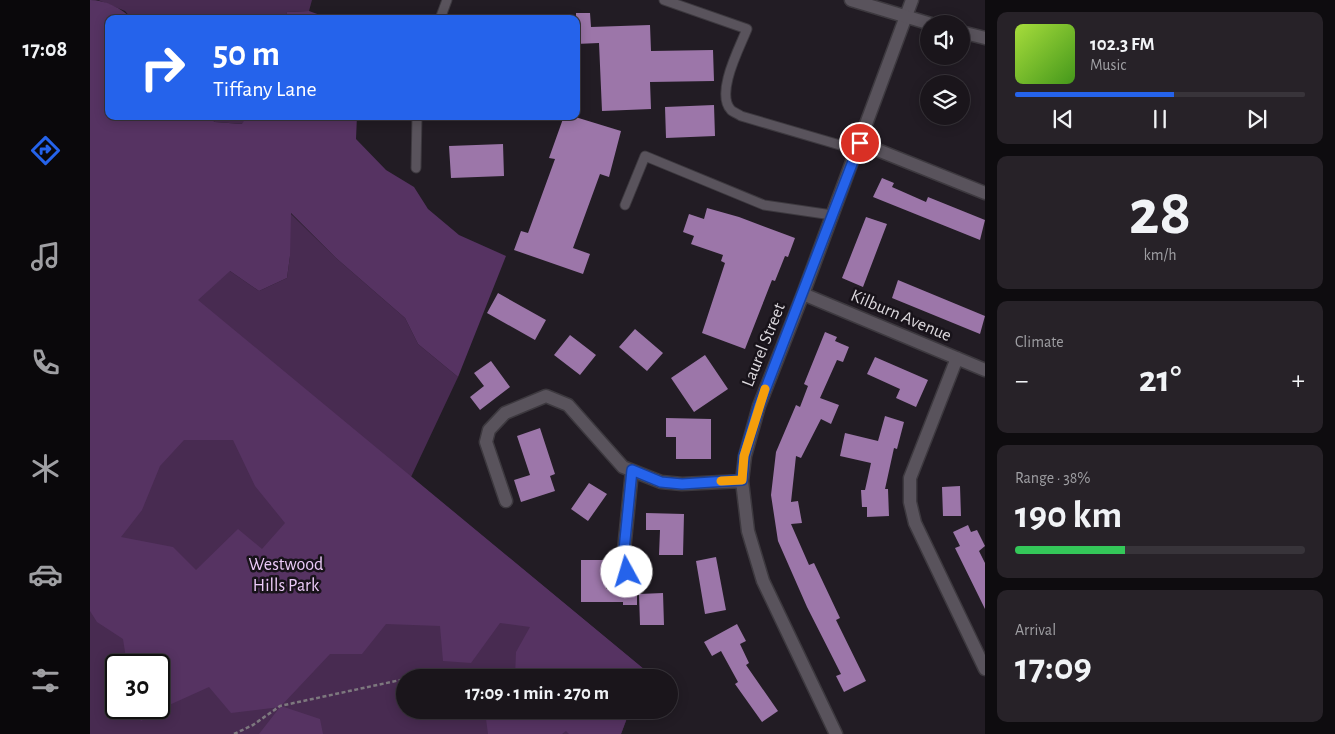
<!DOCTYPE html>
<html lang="en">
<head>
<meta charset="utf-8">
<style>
  :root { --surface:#1a151b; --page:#272228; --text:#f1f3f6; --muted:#9f9fa3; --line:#38343a; --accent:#2563eb }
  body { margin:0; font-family:"Alegreya Sans",sans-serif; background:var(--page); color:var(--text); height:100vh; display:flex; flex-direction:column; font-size:19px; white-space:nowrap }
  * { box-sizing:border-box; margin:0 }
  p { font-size:16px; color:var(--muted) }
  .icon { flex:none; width:28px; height:28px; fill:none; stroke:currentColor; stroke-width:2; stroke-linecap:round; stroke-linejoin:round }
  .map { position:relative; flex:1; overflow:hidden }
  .side { display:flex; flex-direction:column; gap:12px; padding:12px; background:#0e0c0f; width:350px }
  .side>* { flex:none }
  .top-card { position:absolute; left:15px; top:15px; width:475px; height:105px; border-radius:10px; box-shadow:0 2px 12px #0003,0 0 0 1px var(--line); background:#2563eb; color:#fff; overflow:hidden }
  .controls { position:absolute; left:830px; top:15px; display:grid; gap:10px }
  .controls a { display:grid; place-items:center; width:50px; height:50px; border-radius:50%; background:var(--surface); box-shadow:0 2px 12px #0003,0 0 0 1px var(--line); font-size:25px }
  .speed { position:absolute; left:15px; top:654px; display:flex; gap:10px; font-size:25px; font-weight:700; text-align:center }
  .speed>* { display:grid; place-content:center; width:65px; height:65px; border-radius:50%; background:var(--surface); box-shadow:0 2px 12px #0003,0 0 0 1px var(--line); line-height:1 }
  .speed .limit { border:2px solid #111; border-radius:8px; background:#fff; color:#111 }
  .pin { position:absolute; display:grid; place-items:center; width:42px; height:42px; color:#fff; margin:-21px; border:2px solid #fff; border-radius:50%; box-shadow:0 1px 5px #0007 }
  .me { position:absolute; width:55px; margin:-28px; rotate:354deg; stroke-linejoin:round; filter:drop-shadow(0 0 4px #0008) }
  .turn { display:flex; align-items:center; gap:18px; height:105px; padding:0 25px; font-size:22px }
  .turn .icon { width:65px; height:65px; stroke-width:2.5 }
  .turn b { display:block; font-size:35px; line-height:42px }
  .big { font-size:38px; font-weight:600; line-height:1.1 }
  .side .card { flex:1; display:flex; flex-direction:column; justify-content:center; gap:8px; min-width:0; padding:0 18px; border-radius:10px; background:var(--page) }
  .side .dial { align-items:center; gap:0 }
  .dial b { font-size:65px; line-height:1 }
  .song { display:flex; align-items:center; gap:15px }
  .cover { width:60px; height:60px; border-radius:8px; background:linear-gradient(135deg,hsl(80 70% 55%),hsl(100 70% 35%)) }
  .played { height:5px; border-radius:2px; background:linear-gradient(90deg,var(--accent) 55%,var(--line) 55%) }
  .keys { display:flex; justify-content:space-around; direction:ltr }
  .heat { display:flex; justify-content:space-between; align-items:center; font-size:28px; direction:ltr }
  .charge { height:8px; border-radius:4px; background:linear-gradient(90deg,#34c759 38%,var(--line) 0) }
  .trip { position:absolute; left:306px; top:669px; width:282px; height:50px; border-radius:25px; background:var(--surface); box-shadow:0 2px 12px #0003,0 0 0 1px var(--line); font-weight:600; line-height:50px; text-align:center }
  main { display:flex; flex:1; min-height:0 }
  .tab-bar { display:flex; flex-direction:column; width:90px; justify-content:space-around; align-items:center; background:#0a080b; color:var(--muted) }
  .tab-bar .icon { width:35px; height:35px }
  .tab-bar .active { color:var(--accent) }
  .tab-bar b { font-size:22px; color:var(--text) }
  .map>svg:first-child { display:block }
  .green { fill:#482b51; fill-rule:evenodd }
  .forest { fill:#563362; fill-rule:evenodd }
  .building { fill:#9c76a9 }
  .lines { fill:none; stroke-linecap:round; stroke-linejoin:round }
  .service-casing { stroke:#3d393f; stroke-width:11 }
  .minor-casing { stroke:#3d393f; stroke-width:15 }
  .secondary-casing { stroke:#3d393f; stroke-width:15 }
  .path { stroke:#7d787e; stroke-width:2.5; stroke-dasharray:4 2.5; stroke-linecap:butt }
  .service { stroke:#59535c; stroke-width:9 }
  .minor { stroke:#59535c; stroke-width:12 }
  .secondary { stroke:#59535c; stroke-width:12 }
  .route-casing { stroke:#184099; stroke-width:12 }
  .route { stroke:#2563eb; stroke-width:9 }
  .slow { stroke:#f59e0b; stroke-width:9 }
  .labels { text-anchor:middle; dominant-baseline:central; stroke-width:5; stroke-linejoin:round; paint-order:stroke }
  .street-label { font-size:18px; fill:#dcd8dd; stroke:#18131a }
  .park-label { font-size:18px; fill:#ebcaf7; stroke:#18131a }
</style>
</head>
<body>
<main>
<nav class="tab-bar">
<b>17:08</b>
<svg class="icon active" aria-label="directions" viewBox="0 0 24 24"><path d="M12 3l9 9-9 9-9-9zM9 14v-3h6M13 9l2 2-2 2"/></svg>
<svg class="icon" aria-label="music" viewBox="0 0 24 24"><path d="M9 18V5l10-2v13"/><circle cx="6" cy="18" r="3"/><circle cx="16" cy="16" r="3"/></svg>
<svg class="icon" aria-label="phone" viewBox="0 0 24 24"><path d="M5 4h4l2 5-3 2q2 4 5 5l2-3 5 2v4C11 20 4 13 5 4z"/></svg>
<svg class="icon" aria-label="climate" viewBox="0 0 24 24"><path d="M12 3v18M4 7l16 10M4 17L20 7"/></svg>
<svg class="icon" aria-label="car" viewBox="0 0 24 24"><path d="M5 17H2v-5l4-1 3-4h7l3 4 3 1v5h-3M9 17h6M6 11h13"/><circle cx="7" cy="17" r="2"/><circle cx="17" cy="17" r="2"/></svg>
<svg class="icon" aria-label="filters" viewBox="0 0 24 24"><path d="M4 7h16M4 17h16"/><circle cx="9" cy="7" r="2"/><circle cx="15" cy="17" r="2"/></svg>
</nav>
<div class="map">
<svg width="895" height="734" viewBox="0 0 895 734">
  <rect width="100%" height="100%" fill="#221c24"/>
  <path class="green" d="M 8,0 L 222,0 L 219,11 L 197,12 L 196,19 L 42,19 L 35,11 Z
    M 115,116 L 157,116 L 153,124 L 125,122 Z
    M 0,157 L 140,271 L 169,291 L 197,278 L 200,256 L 200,213 L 246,258 L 315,318 L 328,344 L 368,377 L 321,477 L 555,670 L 552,678 L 315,678 L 315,710 L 540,710 L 531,734 L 0,734 ZM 26,665 L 69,665 L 69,708 L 26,708 Z"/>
  <path class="forest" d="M 0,0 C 15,0 32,8 42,19 L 19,19 L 19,116 L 115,116 L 125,122 L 152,124 L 157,116 L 267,116 L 266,139 L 296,170 L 324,187 L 338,209 L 369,235 L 416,256 L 368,377 L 328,344 L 315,318 L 246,258 L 201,213 L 200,256 L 197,278 L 169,291 L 140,271 L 108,300 L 555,670 L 552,677 L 425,677 L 426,652 L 440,627 L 410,623 L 381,663 L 353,661 L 350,626 L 296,624 L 272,654 L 240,654 L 191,706 L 230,719 L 233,734 L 169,734 L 190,707 L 141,713 L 119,687 L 77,706 L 51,721 L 47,708 L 69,708 L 69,665 L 37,665 L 33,639 L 7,622 L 0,611 ZM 94,440 L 143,440 L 165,486 L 195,523 L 172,549 L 148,529 L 106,570 L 83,547 L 31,537 L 52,510 L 70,466 Z
    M 219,11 L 241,19 L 196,19 L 197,12 Z
    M 404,710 L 540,710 L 531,734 L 479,734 L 476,731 L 472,734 L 398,734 L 396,719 Z"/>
  <path class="building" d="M 486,13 L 500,13 L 501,27 L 560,25 L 561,51 L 623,50 L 624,81 L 560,82 L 561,109 L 512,111 L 509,43 L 486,44 Z
    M 624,105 L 625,136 L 576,138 L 575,107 Z
    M 474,116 L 482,116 L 531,131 L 519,177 L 510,174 L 483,248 L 500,254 L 493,274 L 424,250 L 431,231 L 438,233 L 465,159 L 459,158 Z
    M 413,144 L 414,176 L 361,178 L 359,146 Z
    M 792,178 L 804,183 L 802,187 L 836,202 L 838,197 L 895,220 L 890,240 L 783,197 Z
    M 617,208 L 649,217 L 705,238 L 698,257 L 695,256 L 685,281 L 682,280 L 655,349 L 612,333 L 635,263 L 631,261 L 633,255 L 601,244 L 604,236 L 593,232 L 599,214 L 614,219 Z
    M 776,217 L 797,224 L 773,287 L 752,278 Z
    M 808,280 L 895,316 L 890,334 L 802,298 Z
    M 408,293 L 456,320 L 445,340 L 397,313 Z
    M 545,329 L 573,353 L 557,371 L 529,347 Z
    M 735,332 L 747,337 L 745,341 L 759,347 L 753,362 L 747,360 L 730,398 L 749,405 L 741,424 L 731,419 L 711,458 L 706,456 L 701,502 L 708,501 L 712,523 L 701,524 L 719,565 L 724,563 L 750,618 L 746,620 L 776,681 L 754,692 L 746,676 L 751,674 L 717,607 L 688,541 L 681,495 L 686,452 L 706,405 L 710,407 L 718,386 L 714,384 Z
    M 480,335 L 506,355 L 490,375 L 464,355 Z
    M 615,355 L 638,389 L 604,412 L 581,378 Z
    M 785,357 L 838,380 L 826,407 L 806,398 L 810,389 L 777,374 Z
    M 401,361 L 420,387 L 390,410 L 380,397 L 394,386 L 384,373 Z
    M 795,416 L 814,422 L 807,449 L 804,448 L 795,489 L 798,489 L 799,516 L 777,517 L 777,507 L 772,507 L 771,490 L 775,490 L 781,463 L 750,456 L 755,433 L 788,441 Z
    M 576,418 L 621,419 L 621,459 L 586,459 L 586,437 L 576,437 Z
    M 450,428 L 465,474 L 460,476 L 465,491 L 431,502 L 424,480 L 440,475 L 427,436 Z
    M 499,483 L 517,494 L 498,521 L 481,509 Z
    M 870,486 L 871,516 L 853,516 L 852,487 Z
    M 556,513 L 594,514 L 593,555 L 569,555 L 570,530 L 556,530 Z
    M 878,525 L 881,532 L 887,530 L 895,546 L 889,551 L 895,563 L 895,609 L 865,548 L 870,546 L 863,532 Z
    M 626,557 L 636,610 L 615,614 L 606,561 Z
    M 491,560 L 515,560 L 516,589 L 547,588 L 547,605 L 533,605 L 533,602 L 491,602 Z
    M 573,593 L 574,625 L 550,625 L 549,594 Z
    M 647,624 L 656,641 L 650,644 L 659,663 L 656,665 L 688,711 L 672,722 L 645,684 L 648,682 L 631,651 L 622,656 L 614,642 Z"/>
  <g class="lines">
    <g class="service-casing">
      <path id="service" d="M 574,0 L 657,29 C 650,47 625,93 641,110 C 643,112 648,114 651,116 L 767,150
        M 350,19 L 357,0
        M 326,168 L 327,116
        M 535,205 L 555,156 L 674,205 L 742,215"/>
    </g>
    <g class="minor-casing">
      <path id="minor" d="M 770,143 L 895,193
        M 713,294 L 895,370
        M 867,358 L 820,478 L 820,502 L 825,523 L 895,669
        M 416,501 L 396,442 L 399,430 L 415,413 L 456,396 L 478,405 L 533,467 L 571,482 L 592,484 L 652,481
        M 537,573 L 534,550 L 542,471
        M 746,734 L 673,581 L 658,531 L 652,481 L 655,456 L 669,406 L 713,294 L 822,0"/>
    </g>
    <g class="secondary-casing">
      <path id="secondary" d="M 761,0 L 841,24
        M 871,32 L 895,38"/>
    </g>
    <path class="path" d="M 320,678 L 334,675 L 361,678
      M 144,734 L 163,725 L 190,706 L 315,679"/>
    <use href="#service" class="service"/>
    <use href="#minor" class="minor"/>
    <use href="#secondary" class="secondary"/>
  </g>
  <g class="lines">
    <g class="route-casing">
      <path id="route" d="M 537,572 L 534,550 L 542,470 L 571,482 L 592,484 L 652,480 L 654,456 L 669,406 L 770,143"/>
    </g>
    <use href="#route" class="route"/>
    <path class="slow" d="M 631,481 L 652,480 L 654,456 L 675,389"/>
  </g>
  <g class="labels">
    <g class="street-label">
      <text transform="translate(811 316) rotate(23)">Kilburn Avenue</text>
      <text transform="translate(674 345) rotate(-68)">Laurel Street</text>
    </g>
    <g class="park-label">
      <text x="196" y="565">Westwood<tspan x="196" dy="21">Hills Park</tspan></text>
    </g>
  </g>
</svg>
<div class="controls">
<a><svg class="icon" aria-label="sound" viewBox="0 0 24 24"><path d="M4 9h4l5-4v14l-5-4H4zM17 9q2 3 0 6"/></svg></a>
<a><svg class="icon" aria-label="layers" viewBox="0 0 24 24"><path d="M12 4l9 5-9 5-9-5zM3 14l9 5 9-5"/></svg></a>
</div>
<div class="speed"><div class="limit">30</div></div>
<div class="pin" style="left:770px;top:143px;background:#d93025"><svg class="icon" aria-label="arrive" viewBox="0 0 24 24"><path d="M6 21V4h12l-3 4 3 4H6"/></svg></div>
<svg class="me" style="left:537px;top:572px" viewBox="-20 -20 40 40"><circle r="19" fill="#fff"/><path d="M0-13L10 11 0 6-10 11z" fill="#2563eb"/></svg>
<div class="trip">17:09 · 1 min · 270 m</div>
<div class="top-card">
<div class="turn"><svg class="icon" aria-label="right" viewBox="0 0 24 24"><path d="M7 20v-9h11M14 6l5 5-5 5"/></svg><div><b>50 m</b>Tiffany Lane</div></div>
</div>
</div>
<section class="side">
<div class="card">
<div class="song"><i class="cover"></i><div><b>102.3 FM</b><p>Music</p></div></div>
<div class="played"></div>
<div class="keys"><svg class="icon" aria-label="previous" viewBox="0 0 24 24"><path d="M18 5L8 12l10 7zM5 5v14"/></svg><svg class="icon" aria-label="pause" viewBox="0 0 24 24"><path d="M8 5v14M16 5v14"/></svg><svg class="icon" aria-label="next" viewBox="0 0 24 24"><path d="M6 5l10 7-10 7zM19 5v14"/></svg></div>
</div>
<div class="card dial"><b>28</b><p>km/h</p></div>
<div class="card"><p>Climate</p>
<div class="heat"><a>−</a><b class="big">21°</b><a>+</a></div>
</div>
<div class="card"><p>Range · 38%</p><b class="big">190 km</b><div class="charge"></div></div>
<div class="card"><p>Arrival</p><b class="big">17:09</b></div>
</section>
</main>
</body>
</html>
